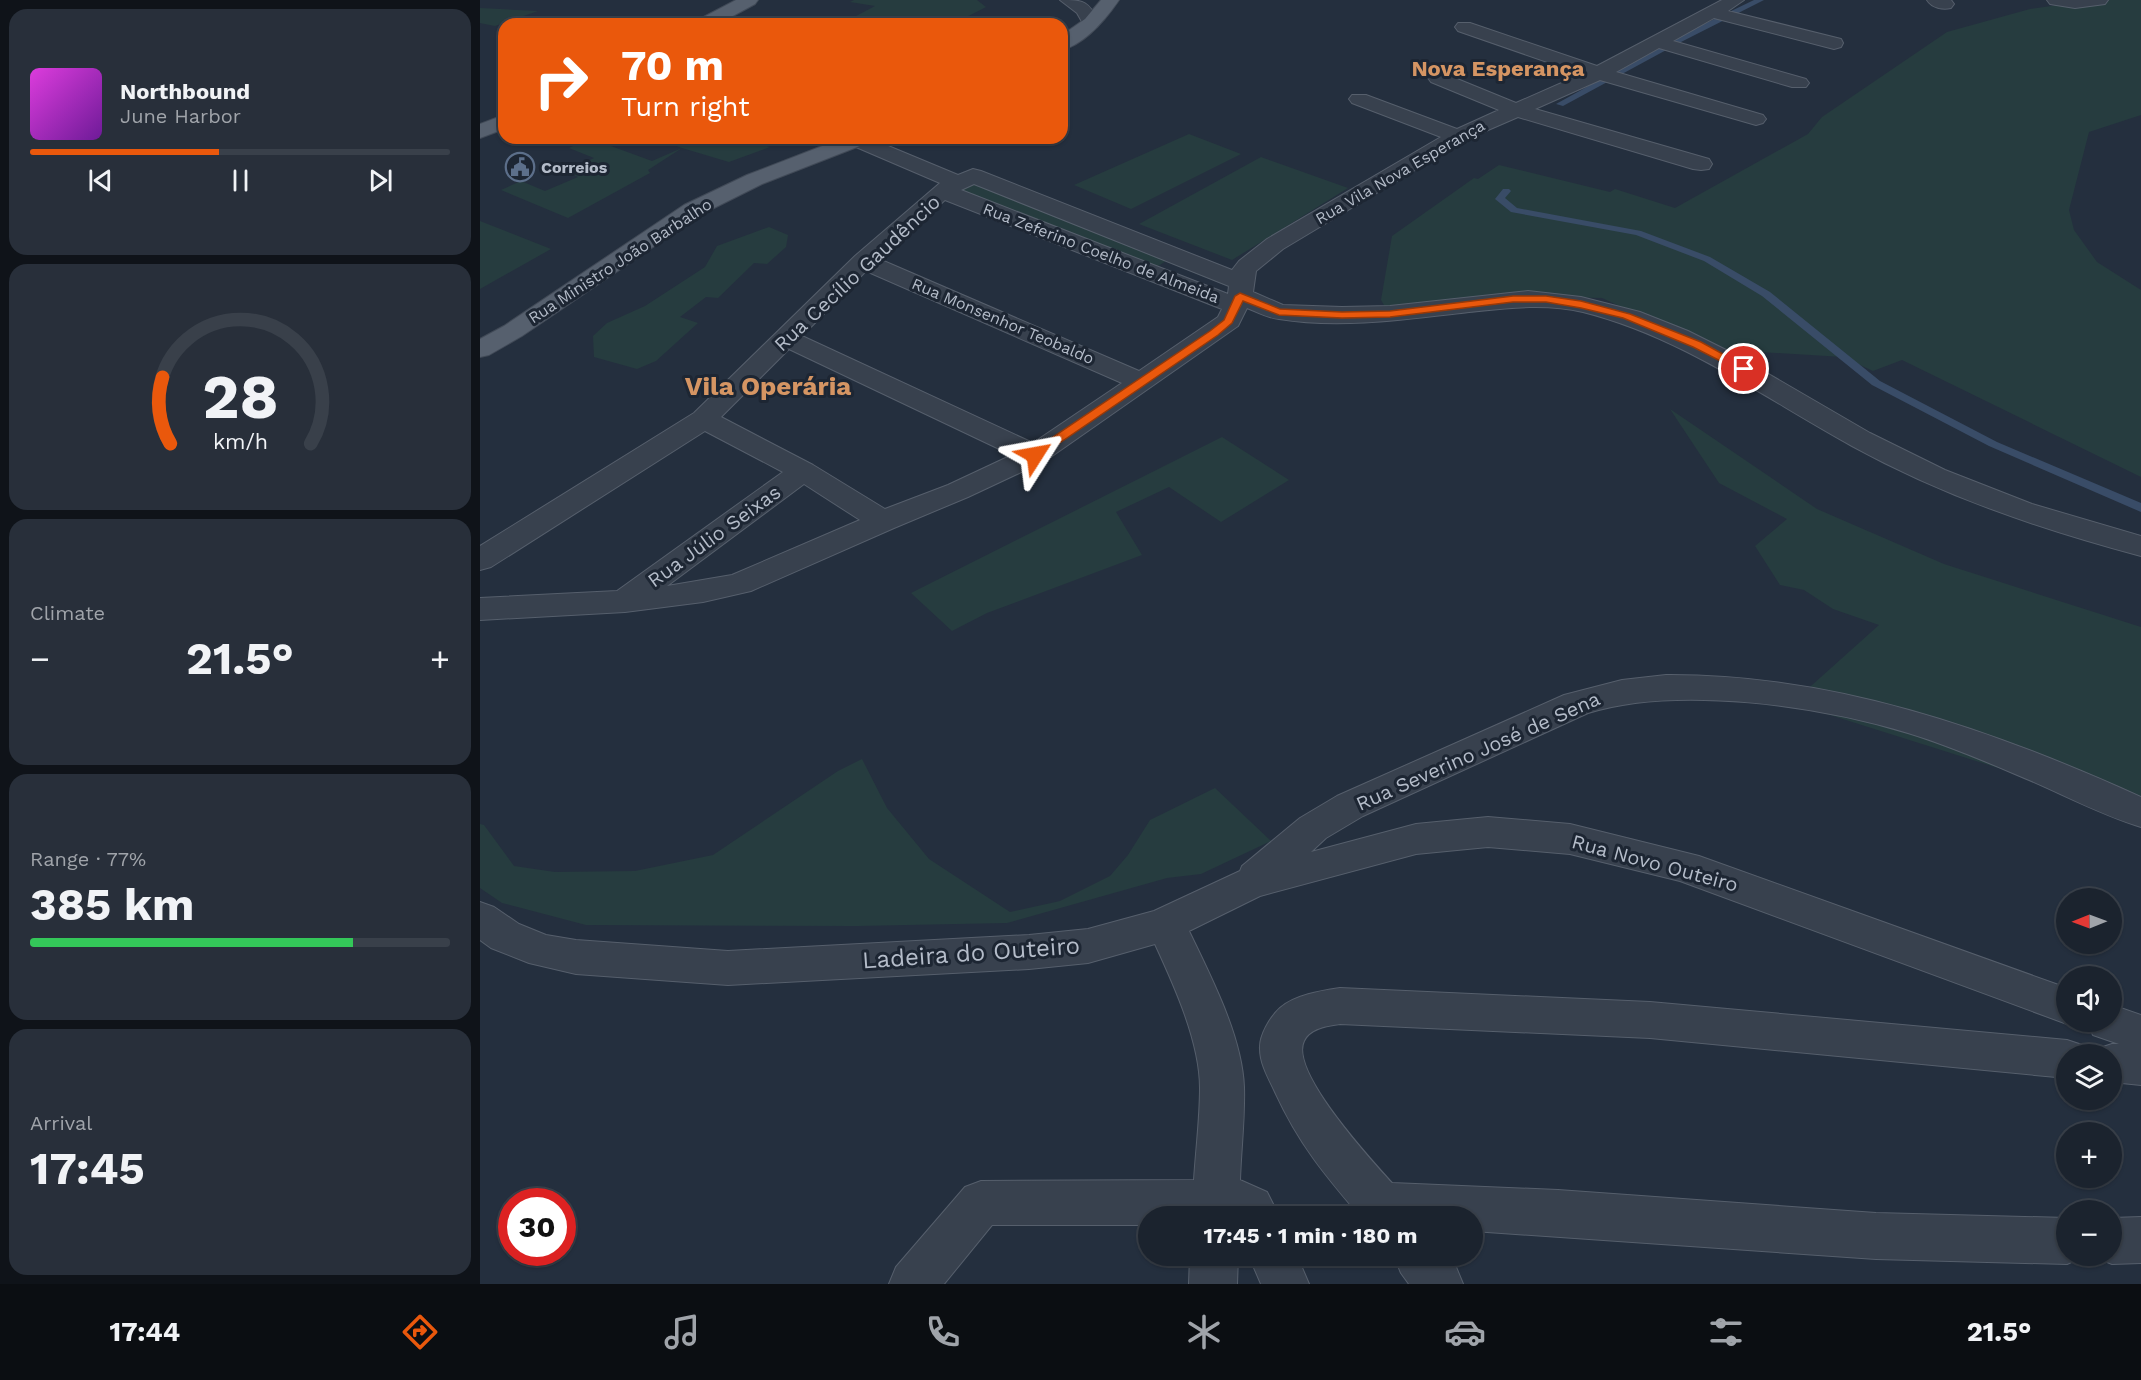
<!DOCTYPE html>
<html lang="en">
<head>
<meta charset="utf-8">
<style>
  :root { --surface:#1b232e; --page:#282f3a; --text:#f1f3f6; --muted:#a0a4aa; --line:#39404a; --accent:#ea580c }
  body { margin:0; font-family:"Work Sans",sans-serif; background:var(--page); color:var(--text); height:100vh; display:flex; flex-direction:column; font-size:22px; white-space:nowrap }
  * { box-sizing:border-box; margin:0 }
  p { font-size:20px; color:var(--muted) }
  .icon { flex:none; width:33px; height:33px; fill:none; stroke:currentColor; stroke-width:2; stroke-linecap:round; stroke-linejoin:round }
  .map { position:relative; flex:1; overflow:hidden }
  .drawer { display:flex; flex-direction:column; gap:9px; padding:9px; background:#0f1319; width:480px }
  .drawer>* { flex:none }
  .banner { position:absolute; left:18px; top:18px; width:570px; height:126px; border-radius:18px; box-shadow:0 2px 4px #0004,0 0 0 2px var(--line); background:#ea580c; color:#fff; overflow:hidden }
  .needle { width:39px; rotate:269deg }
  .tools { position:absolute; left:1576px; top:888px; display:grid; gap:12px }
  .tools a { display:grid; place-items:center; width:66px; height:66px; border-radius:50%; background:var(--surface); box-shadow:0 2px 4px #0004,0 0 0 2px var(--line); font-size:30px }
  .speed { position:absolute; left:18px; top:1188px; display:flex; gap:12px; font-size:30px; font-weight:700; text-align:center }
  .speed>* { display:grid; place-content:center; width:78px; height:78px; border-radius:50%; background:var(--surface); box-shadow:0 2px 4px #0004,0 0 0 2px var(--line); line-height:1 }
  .speed .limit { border:9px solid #d22; background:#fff; color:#111 }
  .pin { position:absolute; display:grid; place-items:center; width:51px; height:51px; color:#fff; margin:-26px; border:3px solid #fff; border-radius:50%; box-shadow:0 2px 6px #0007 }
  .me { position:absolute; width:66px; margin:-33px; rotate:56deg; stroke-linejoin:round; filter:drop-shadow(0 0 4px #0008) }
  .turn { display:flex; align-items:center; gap:21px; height:126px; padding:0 24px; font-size:27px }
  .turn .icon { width:78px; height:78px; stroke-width:2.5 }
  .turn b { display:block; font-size:42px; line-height:51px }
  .big { font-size:45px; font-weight:700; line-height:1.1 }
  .drawer .card { flex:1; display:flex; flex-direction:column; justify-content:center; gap:9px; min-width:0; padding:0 21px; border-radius:18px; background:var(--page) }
  .drawer .dial { align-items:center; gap:0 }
  .dial svg { height:156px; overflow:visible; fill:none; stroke:var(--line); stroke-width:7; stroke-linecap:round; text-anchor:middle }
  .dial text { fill:var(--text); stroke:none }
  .song { display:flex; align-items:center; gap:18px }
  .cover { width:72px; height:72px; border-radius:9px; background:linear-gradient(135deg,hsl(300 70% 55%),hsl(280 70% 35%)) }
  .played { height:6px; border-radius:3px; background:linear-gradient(90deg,var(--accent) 45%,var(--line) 45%) }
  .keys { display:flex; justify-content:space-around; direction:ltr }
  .heat { display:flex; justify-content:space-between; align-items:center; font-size:33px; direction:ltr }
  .charge { height:9px; border-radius:4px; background:linear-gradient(90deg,#34c759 77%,var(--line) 0) }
  .trip { position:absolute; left:658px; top:1206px; width:345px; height:60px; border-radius:30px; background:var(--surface); box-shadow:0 2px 4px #0004,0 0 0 2px var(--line); font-weight:700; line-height:60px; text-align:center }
  .dock { display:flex; height:96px; justify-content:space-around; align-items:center; background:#0b0e12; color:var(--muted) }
  .dock .icon { width:42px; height:42px }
  .dock .current { color:var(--accent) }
  .dock b { font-size:27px; color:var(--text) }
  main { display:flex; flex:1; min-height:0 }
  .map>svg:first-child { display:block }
  .green { fill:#263c3f }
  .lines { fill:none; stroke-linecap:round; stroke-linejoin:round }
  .stream { fill:#394c67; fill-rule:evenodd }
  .minor-casing { stroke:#565f6c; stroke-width:2 }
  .major-casing { stroke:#414a57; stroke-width:2 }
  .minor { fill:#38414e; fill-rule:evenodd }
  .major { fill:#56606e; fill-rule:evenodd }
  .route { fill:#ea580c; stroke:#983908; stroke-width:1.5 }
  .labels { text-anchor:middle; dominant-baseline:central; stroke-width:6; stroke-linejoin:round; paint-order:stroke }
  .far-poi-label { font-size:16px; font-weight:bold; fill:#b4bcc9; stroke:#1d2633; text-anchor:start }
  .far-street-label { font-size:16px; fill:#b4bcc9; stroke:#1d2633 }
  .street-label { font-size:20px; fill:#b4bcc9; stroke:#1d2633 }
  .far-district-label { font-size:22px; font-weight:bold; fill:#d59563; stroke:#1d2633 }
  .near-street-label { font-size:24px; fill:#b4bcc9; stroke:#1d2633 }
  .district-label { font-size:26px; font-weight:bold; fill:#d59563; stroke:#1d2633 }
</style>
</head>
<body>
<main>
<section class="drawer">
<div class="card">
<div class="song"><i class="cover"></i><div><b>Northbound</b><p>June Harbor</p></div></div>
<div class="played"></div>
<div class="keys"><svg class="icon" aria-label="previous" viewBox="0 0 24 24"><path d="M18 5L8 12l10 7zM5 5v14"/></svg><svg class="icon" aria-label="pause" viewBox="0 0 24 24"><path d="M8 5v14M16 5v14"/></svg><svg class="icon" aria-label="next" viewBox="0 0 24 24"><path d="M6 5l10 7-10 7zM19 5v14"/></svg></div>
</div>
<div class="card dial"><svg viewBox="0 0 100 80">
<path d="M14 69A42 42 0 1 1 86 69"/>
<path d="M14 69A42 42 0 0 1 10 35" stroke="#ea580c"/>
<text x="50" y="56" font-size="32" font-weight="700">28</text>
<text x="50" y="72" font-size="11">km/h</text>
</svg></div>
<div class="card"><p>Climate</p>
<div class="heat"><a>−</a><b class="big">21.5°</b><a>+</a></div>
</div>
<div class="card"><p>Range · 77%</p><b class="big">385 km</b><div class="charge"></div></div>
<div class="card"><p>Arrival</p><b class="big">17:45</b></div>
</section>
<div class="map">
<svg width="1661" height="1284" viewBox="0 0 1661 1284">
  <rect width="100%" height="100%" fill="#242f3e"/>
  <path class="green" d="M 374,0 L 497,0 L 506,7 L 473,24 L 361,24 L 395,6 L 370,2 Z
    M 1613,0 L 1661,0 L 1661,115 L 1609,132 L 1589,210 L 1594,230 L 1617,262 L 1661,290 L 1661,477 L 1422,360 L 1393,371 L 1363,357 L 1232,349 L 1122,298 L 1006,295 L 911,317 L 901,300 L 912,236 L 994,178 L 998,179 L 1019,165 L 1130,192 L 1135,189 L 1195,208 L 1328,134 L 1342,117 L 1467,32 L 1550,9 Z
    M 0,8 L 58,11 L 15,26 L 0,23 Z
    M 709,134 L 761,154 L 651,209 L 594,185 Z
    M 109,138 L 172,161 L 202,148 L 174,138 L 272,138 L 270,140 L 290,147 L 249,162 L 202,148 L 168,170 L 170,173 L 88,218 L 21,190 L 41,181 L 65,191 L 98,177 L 87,171 L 114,158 L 89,148 Z
    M 781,157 L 868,188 L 752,260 L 659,224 Z
    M 494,179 L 692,257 L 663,276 L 465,193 Z
    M 0,221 L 71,249 L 0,289 Z
    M 289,227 L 308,235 L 306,247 L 287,264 L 274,263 L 238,298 L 226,297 L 200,317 L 218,323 L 176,361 L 157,369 L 114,357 L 113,336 L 127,323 L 165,306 L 225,267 L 237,246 Z
    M 1190,409 L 1337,509 L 1464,564 L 1661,627 L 1661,813 L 1312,703 L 1399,625 L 1353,609 L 1324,590 L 1300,585 L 1275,546 L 1307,519 L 1239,483 Z
    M 742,437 L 809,480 L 741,522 L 689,487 L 636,512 L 662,555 L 507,613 L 472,631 L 431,593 Z
    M 382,759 L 407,808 L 449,859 L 530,912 L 580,901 L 630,876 L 648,855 L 670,820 L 735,788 L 791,841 L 721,874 L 687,878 L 527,923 L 377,926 L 106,925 L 22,903 L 0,888 L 0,824 L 4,825 L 34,866 L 75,872 L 155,871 L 233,855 L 358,771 Z"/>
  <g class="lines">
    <path class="stream" d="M 1274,0 L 1284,0 L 1201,42 L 1083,106 L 1076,104 L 1195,38 Z
      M 1023,189 L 1029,189 L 1031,191 L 1025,198 L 1037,208 L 1161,231 L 1230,257 L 1290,292 L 1400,381 L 1517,442 L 1661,503 L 1661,512 L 1509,446 L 1392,385 L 1282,296 L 1224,261 L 1156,235 L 1031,212 L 1015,199 Z"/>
    <g class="minor-casing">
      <path id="minor" d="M 580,0 C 605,0 608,1 620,23 L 617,27 L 605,27 L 597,13 Z
        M 1242,0 L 1264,0 L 1248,11 L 1361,39 L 1363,43 L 1361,47 L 1354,49 L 1234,18 L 1193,41 L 1326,79 L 1329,83 L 1326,87 L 1312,87 L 1179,48 L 1136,72 L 1283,115 L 1286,119 L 1283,123 L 1276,125 L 1120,80 L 1055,109 L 1229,159 L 1232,164 L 1229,169 L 1221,170 L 1213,169 L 1038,117 L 985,140 L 803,249 L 776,271 L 773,292 L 803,305 L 862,307 L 910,306 L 1048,291 L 1101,297 L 1160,312 L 1208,331 L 1254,354 L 1390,433 L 1465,470 L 1552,504 L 1661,536 L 1661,556 C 1560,529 1463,496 1372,446 C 1283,397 1202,337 1103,312 C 1065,303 1027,308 989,312 C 928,319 860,329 799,319 C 788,318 777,312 767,308 L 758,326 L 565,461 L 488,497 L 414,528 L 271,591 L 223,602 L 145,612 L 0,620 L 0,598 L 137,591 L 303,472 L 225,431 L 11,567 L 0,570 L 0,546 L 214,413 L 375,256 L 460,183 L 369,144 L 366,140 L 367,138 L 389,138 L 478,175 L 493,169 L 501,171 L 752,270 L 759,261 L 787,239 L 961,137 L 872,103 L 869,99 L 872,95 L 886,95 L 977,129 L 1019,110 L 951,82 L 948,78 L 951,74 L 965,74 L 1036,103 L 1102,74 L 978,31 L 975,27 L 978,23 L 990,23 L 1117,66 ZM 494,184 L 749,286 L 748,294 L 481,190 ZM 465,200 L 742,309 L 738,317 L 659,371 L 399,259 ZM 386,271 L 642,383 L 553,443 L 322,336 ZM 309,349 L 532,455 L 468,485 L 405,509 L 333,465 L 241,417 ZM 324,484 L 380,520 L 252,575 L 187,586 Z
        M 1447,0 L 1471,0 L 1474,4 L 1471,8 C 1463,10 1452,8 1447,0 Z
        M 1567,0 L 1628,0 L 1625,4 L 1595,8 L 1570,4 Z
        M 1186,675 C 1353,674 1511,729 1661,797 L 1661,827 C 1618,814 1577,791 1535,774 C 1500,759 1464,744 1428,733 C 1339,706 1198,685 1108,713 L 883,816 L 846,838 L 831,852 L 936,824 L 1008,817 L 1090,824 L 1219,856 L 1587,988 L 1587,1022 L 1594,1022 L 1587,1024 L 1200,881 L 1090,854 L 1008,847 L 936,854 L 780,896 L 709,931 C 731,977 762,1036 764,1087 C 765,1118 761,1149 760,1180 L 787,1192 L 799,1216 L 669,1216 L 669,1225 L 512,1225 L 464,1284 L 409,1284 L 416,1267 L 485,1187 L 501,1181 L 714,1180 C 716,1149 720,1118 720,1088 C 720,1042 694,985 675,944 L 608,963 L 549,969 L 248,985 L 96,974 L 49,963 L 11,948 L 0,940 L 0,902 L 14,907 L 39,924 L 66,935 L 96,940 L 248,951 L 549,935 L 608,929 L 674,911 L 760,871 L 762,866 L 820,818 L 857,796 L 1084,695 L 1142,680 Z
        M 860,988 L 1170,1002 L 1587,1040 L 1602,1045 L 1606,1054 L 1587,1054 L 1587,1078 L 1170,1038 L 860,1024 C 847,1026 830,1028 824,1041 C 809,1071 892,1161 912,1183 L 1078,1190 L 1396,1213 L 1587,1218 L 1587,1256 L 1605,1256 L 1587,1264 L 1396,1259 L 993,1231 L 993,1216 L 880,1216 C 844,1174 819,1144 795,1092 C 789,1079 780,1064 780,1049 C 779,1036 790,1017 800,1008 C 815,995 840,991 860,988 Z
        M 1632,1005 L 1661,1015 L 1661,1085 L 1632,1082 L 1632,1054 L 1614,1054 L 1617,1049 L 1632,1044 L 1639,1044 L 1613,1035 L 1607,1022 L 1632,1022 Z
        M 1661,1217 L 1661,1263 L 1632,1264 L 1615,1257 L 1614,1256 L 1632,1256 L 1632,1218 Z
        M 710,1256 L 758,1256 L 757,1284 L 709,1284 Z
        M 769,1256 L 817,1256 L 829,1284 L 781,1284 Z
        M 914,1256 L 967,1256 L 976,1267 L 983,1284 L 929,1284 L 921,1273 Z"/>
    </g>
    <g class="major-casing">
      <path id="major" d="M 256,0 L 278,0 L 275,4 L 238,24 L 215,24 L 218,20 Z
        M 621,0 L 639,0 C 626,19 605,44 582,50 L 582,35 L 605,19 Z
        M 24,115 L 24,129 L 0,138 L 0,124 Z
        M 363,138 L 393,138 L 390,142 L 282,184 L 220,215 L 42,336 L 9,355 L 0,357 L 0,339 L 24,326 L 204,205 L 267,175 Z"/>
    </g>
    <use href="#minor" class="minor"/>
    <use href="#major" class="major"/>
  </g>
  <path class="route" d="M 760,293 L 800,309 L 862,312 L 910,311 L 1033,296 L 1066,296 L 1101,301 L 1150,314 L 1221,342 L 1270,369 L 1264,372 L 1260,371 L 1213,347 L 1143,318 L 1101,308 L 1066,302 L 1033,302 L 910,317 L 862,318 L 799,315 L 763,301 L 752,323 L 738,335 L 559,457 L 551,457 L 551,452 L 730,331 L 744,320 L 755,296 Z"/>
  <defs>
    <g id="civic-ring" transform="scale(1.5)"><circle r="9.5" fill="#1d2633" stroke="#5c6f8a" stroke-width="1.5"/><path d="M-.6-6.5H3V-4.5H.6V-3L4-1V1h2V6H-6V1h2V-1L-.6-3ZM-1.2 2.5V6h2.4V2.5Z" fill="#5c6f8a"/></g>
  </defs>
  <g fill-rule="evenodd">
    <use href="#civic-ring" x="40" y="167"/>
  </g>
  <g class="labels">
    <g class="far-poi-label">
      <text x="61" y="167">Correios</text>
    </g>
    <g class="far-street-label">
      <text transform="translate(920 172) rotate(-30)">Rua Vila Nova Esperança</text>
      <text transform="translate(621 253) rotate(21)">Rua Zeferino Coelho de Almeida</text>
      <text transform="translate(140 261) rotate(-33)">Rua Ministro João Barbalho</text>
      <text transform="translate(523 321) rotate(23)">Rua Monsenhor Teobaldo</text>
    </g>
    <g class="street-label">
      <text transform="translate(377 273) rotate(-43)">Rua Cecílio Gaudêncio</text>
      <text transform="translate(234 536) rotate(-36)">Rua Júlio Seixas</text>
      <text transform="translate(998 751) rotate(-24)">Rua Severino José de Sena</text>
      <text transform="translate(1175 863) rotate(15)">Rua Novo Outeiro</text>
    </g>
    <g class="far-district-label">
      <text x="1018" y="68">Nova Esperança</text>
    </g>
    <g class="near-street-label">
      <text transform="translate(491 953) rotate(-4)">Ladeira do Outeiro</text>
    </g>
    <g class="district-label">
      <text x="288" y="386">Vila Operária</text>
    </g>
  </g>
</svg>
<div class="tools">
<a><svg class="needle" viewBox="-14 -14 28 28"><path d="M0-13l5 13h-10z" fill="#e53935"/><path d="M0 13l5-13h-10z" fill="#a0a4aa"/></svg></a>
<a><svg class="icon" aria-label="sound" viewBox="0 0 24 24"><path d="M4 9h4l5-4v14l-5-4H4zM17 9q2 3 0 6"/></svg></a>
<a><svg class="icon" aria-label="layers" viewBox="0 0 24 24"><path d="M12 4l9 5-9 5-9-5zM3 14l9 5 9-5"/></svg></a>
<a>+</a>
<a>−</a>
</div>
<div class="speed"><div class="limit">30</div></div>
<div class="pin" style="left:1264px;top:369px;background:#d93025"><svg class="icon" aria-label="arrive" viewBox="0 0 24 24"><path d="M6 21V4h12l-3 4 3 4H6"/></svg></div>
<svg class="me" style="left:555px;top:455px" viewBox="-20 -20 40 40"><path d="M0-17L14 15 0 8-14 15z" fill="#ea580c" stroke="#fff" stroke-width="4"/></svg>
<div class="trip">17:45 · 1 min · 180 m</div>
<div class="banner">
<div class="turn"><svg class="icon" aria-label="right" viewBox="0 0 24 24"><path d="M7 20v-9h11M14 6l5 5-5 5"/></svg><div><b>70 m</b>Turn right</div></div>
</div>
</div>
</main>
<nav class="dock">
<b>17:44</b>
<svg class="icon current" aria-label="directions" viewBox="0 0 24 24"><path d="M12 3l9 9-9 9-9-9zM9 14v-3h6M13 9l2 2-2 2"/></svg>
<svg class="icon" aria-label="music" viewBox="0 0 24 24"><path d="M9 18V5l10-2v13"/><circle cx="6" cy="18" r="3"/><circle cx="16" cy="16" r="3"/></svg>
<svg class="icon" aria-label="phone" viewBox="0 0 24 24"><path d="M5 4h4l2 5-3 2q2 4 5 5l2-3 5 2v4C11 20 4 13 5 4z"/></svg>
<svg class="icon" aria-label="climate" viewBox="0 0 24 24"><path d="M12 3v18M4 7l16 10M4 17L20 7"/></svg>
<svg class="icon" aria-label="car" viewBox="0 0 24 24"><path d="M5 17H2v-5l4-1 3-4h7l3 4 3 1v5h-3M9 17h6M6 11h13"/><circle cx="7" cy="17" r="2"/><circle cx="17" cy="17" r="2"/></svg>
<svg class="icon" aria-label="filters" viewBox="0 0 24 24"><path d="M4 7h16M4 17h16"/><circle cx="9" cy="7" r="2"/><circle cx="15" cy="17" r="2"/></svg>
<b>21.5°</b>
</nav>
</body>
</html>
